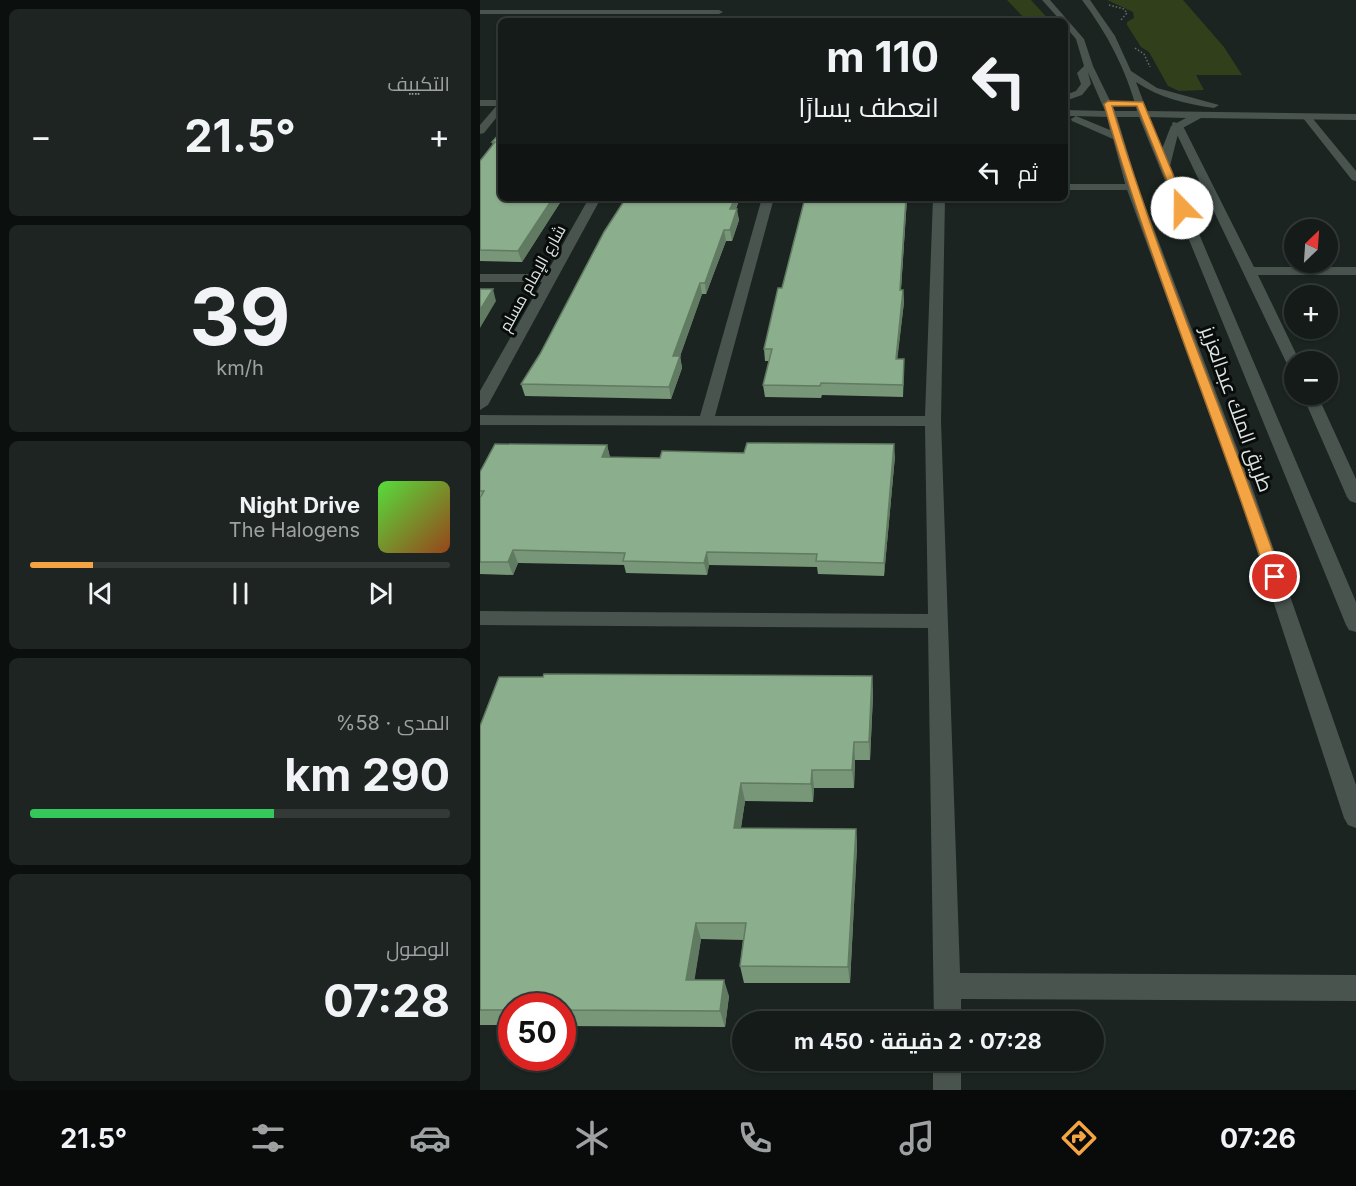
<!DOCTYPE html>
<html lang="ar">
<head>
<meta charset="utf-8">
<style>
  :root { --surface:#141b18; --page:#1d2421; --text:#f1f3f6; --muted:#9da1a2; --line:#333937; --accent:#f4a443 }
  body { margin:0; font-family:Inter,Cairo,sans-serif; background:var(--page); color:var(--text); direction:rtl; height:100vh; display:flex; flex-direction:column; font-size:22px; white-space:nowrap }
  * { box-sizing:border-box; margin:0 }
  p { font-size:20px; color:var(--muted) }
  .icon { flex:none; width:33px; height:33px; fill:none; stroke:currentColor; stroke-width:2; stroke-linecap:round; stroke-linejoin:round }
  .map { position:relative; flex:1; overflow:hidden; direction:ltr }
  .details { display:flex; flex-direction:column; gap:9px; padding:9px; background:#0b0f0d; width:480px }
  .details>* { flex:none }
  .banner { position:absolute; left:18px; top:18px; width:570px; height:183px; border-radius:9px; box-shadow:0 2px 4px #0004,0 0 0 2px var(--line); direction:rtl; background:#141b18; color:var(--text); overflow:hidden }
  .needle { width:39px; rotate:25deg }
  .buttons { position:absolute; left:804px; top:219px; display:grid; gap:12px }
  .buttons a { display:grid; place-items:center; width:54px; height:54px; border-radius:50%; background:var(--surface); box-shadow:0 2px 4px #0004,0 0 0 2px var(--line); font-size:30px }
  .speed { position:absolute; left:18px; top:993px; display:flex; gap:12px; font-size:30px; font-weight:700; text-align:center }
  .speed>* { display:grid; place-content:center; width:78px; height:78px; border-radius:50%; background:var(--surface); box-shadow:0 2px 4px #0004,0 0 0 2px var(--line); line-height:1 }
  .speed .limit { border:9px solid #d22; background:#fff; color:#111 }
  .pin { position:absolute; display:grid; place-items:center; width:51px; height:51px; color:#fff; margin:-26px; border:3px solid #fff; border-radius:50%; box-shadow:0 2px 6px #0007 }
  .me { position:absolute; width:66px; margin:-33px; rotate:338deg; stroke-linejoin:round; filter:drop-shadow(0 0 4px #0008) }
  .turn { display:flex; align-items:center; gap:21px; height:126px; padding:0 30px; font-size:27px }
  .turn .icon { width:78px; height:78px; stroke-width:2.5 }
  .turn b { display:block; font-size:42px; line-height:51px }
  .then { display:flex; align-items:center; height:57px; padding:0 30px; background:#0003; gap:12px; font-size:22px }
  .big { font-size:45px; font-weight:700; line-height:1.1 }
  .details .card { flex:1; display:flex; flex-direction:column; justify-content:center; gap:9px; min-width:0; padding:0 21px; border-radius:9px; background:var(--page) }
  .details .dial { align-items:center; gap:0 }
  .dial b { font-size:78px; line-height:1 }
  .song { display:flex; align-items:center; gap:18px }
  .cover { width:72px; height:72px; border-radius:9px; background:linear-gradient(135deg,hsl(110 70% 55%),hsl(20 70% 35%)) }
  .played { height:6px; border-radius:3px; background:linear-gradient(90deg,var(--accent) 15%,var(--line) 15%) }
  .keys { display:flex; justify-content:space-around; direction:ltr }
  .heat { display:flex; justify-content:space-between; align-items:center; font-size:33px; direction:ltr }
  .charge { height:9px; border-radius:4px; background:linear-gradient(90deg,#34c759 58%,var(--line) 0) }
  .trip { position:absolute; left:252px; top:1011px; width:372px; height:60px; border-radius:30px; background:var(--surface); box-shadow:0 2px 4px #0004,0 0 0 2px var(--line); font-weight:700; line-height:60px; text-align:center; direction:rtl }
  .tab-bar { display:flex; height:96px; justify-content:space-around; align-items:center; background:#080b0a; color:var(--muted) }
  .tab-bar .icon { width:42px; height:42px }
  .tab-bar .current { color:var(--accent) }
  .tab-bar b { font-size:27px; color:var(--text) }
  main { display:flex; flex:1; min-height:0 }
  .map>svg:first-child { display:block }
  .green { fill:#323f1b }
  .lines { fill:none; stroke-linecap:round; stroke-linejoin:round }
  .path { stroke:#656d6a; stroke-width:1.5; stroke-dasharray:1.5 2; stroke-linecap:butt }
  .street { fill:#49544f; fill-rule:evenodd }
  .secondary { fill:#49544f; fill-rule:evenodd }
  .wall { fill:#789678 }
  .shaded-wall { fill:#617a62 }
  .building { fill:#8bae8c; stroke:#617a62; stroke-width:1.5 }
  .route { fill:#f4a443; stroke:#9f6b2c; stroke-width:1.5 }
  .labels { text-anchor:middle; dominant-baseline:central; stroke-width:6; stroke-linejoin:round; paint-order:stroke }
  .far-street-label { font-size:16px; fill:#dee5e2; stroke:#080c0a }
  .street-label { font-size:20px; fill:#dee5e2; stroke:#080c0a }
</style>
</head>
<body>
<main>
<div class="map">
<svg width="876" height="1090" viewBox="0 0 876 1090">
  <rect width="100%" height="100%" fill="#1b2420"/>
  <path class="green" d="M 527,0 L 551,0 L 570,21 L 547,21 Z
    M 627,0 L 703,0 L 744,47 L 762,75 L 716,75 L 724,90 L 699,91 L 688,86 L 669,52 L 661,47 L 647,25 L 647,22 L 654,18 L 653,12 Z"/>
  <g class="lines">
    <path class="path" d="M 629,5 L 644,9 L 647,13 L 640,21
      M 655,48 L 664,54 L 670,67"/>
    <path class="street" d="M 0,10 L 239,10 L 243,12 L 239,14 L 0,14 Z
      M 21,103 L 21,112 L 4,133 L 0,134 L 0,125 L 18,104 Z
      M 823,114 L 829,114 L 876,171 L 876,181 L 872,180 L 823,118 Z
      M 693,122 L 702,124 L 774,267 L 876,267 L 876,275 L 778,275 L 820,362 L 814,362 L 814,368 L 807,364 L 692,124 Z
      M 585,184 L 652,184 L 658,187 L 652,190 L 585,190 Z
      M 109,198 L 121,198 L 8,405 L 0,410 L 0,391 L 62,282 L 0,282 L 0,274 L 66,274 Z
      M 282,198 L 294,198 L 235,416 L 445,416 L 453,198 L 465,198 L 461,421 L 480,973 L 876,975 L 876,1001 L 481,999 L 481,1022 L 454,1022 L 448,628 L 0,625 L 0,611 L 448,614 L 445,426 L 0,425 L 0,415 L 220,416 Z
      M 822,394 L 837,394 L 876,479 L 876,503 L 870,501 L 867,497 Z
      M 453,1060 L 481,1060 L 481,1090 L 453,1090 Z"/>
    <path class="secondary" d="M 562,0 L 570,0 L 604,39 L 613,66 L 635,111 L 657,111 C 647,71 627,33 602,0 L 610,0 L 635,36 L 651,71 L 677,88 L 739,105 L 734,108 C 707,104 679,98 656,82 L 667,111 L 876,114 L 876,120 L 721,118 L 699,130 L 690,166 L 876,602 L 876,632 L 869,630 L 866,625 L 659,117 L 637,117 L 658,187 L 773,490 L 876,785 L 876,828 L 868,825 L 864,818 L 757,490 L 646,187 L 633,139 L 592,121 L 591,119 L 596,116 L 585,116 L 585,110 L 625,111 L 608,72 L 611,84 L 602,95 L 585,101 L 585,95 L 596,91 L 601,84 L 597,73 L 604,66 L 596,39 L 585,26 L 585,21 L 581,21 ZM 596,116 L 627,117 L 630,130 ZM 669,117 L 706,118 L 691,126 L 682,149 Z
      M 0,100 L 21,100 L 21,106 L 0,106 Z"/>
  </g>
  <path class="wall" d="M 21,132 L 21,198 L 83,198 L 42,262 L 0,261 L 0,161 L 13,145 L 12,142 Z
    M 146,198 L 260,198 L 256,209 L 259,220 L 252,241 L 246,241 L 226,294 L 222,294 L 200,356 L 202,368 L 191,399 L 45,396 L 41,384 L 60,354 Z
    M 325,198 L 427,198 L 421,290 L 423,290 L 424,302 L 417,359 L 424,371 L 423,397 L 342,395 L 341,398 L 285,397 L 283,385 L 289,361 L 285,361 L 284,349 L 302,288 Z
    M 127,445 L 130,457 L 180,458 L 415,456 L 404,576 L 338,574 L 337,567 L 229,565 L 227,575 L 146,573 L 144,565 L 38,563 L 33,575 L 0,574 L 0,472 Z
    M 392,676 L 393,695 L 390,760 L 375,760 L 374,788 L 334,788 L 333,802 L 265,801 L 261,828 L 376,829 L 377,846 L 370,983 L 264,983 L 260,966 L 263,940 L 221,939 L 214,980 L 249,996 L 245,1027 L 82,1026 L 82,1006 L 32,1006 L 32,1025 L 0,1025 L 0,726 Z"/>
  <path class="shaded-wall" d="M 73,198 L 83,198 L 42,262 L 38,251 Z
    M 255,198 L 260,198 L 251,220 L 250,209 Z
    M 426,198 L 427,199 L 420,302 L 420,290 Z
    M 257,209 L 259,220 L 252,241 L 250,230 Z
    M 244,230 L 246,241 L 226,294 L 225,283 Z
    M 220,283 L 222,294 L 196,368 L 193,356 Z
    M 13,289 L 16,301 L 0,328 L 0,310 Z
    M 423,290 L 424,302 L 416,371 L 416,359 Z
    M 200,356 L 202,368 L 191,399 L 189,387 Z
    M 414,444 L 415,456 L 404,576 L 404,563 Z
    M 127,445 L 130,458 L 122,457 Z
    M 33,550 L 38,563 L 33,575 L 28,562 Z
    M 227,552 L 229,565 L 227,575 L 224,563 Z
    M 392,676 L 393,695 L 390,760 L 389,742 Z
    M 374,742 L 375,760 L 374,788 L 372,770 Z
    M 332,770 L 334,788 L 333,802 L 331,784 Z
    M 261,783 L 265,801 L 258,846 L 254,828 Z
    M 376,829 L 377,846 L 370,983 L 368,967 Z
    M 216,923 L 221,939 L 212,996 L 206,980 Z
    M 244,980 L 249,996 L 245,1027 L 240,1011 Z"/>
  <path class="building" d="M 21,132 L 21,198 L 73,198 L 38,251 L 0,250 L 0,161 L 15,142 L 12,142 Z
    M 146,198 L 255,198 L 250,209 L 257,209 L 250,230 L 244,230 L 225,283 L 220,283 L 193,356 L 200,356 L 189,387 L 41,384 L 60,354 L 124,232 Z
    M 325,198 L 426,198 L 420,290 L 423,290 L 416,359 L 424,359 L 423,385 L 341,383 L 340,386 L 283,385 L 292,349 L 284,349 L 298,288 L 302,288 Z
    M 0,289 L 13,289 L 0,310 Z
    M 267,443 L 414,444 L 404,563 L 336,561 L 337,554 L 227,552 L 224,563 L 143,561 L 145,553 L 33,550 L 28,562 L 0,562 L 0,498 L 4,491 L 0,491 L 0,472 L 15,444 L 127,445 L 122,457 L 180,458 L 182,451 L 264,453 Z
    M 64,674 L 392,676 L 389,742 L 374,742 L 372,770 L 332,770 L 331,784 L 261,783 L 254,828 L 376,829 L 368,967 L 260,966 L 266,923 L 216,923 L 206,980 L 244,980 L 240,1011 L 82,1010 L 82,1006 L 32,1006 L 32,1010 L 0,1010 L 0,726 L 19,677 L 63,677 Z"/>
  <path class="route" d="M 628,101 L 663,102 L 707,208 L 702,210 L 698,208 L 657,106 L 632,106 C 680,266 747,420 802,577 L 800,581 L 790,581 L 787,577 C 735,419 670,264 624,104 Z"/>
  <g class="labels">
    <g class="far-street-label">
      <text transform="translate(52 278) rotate(-61)">شارع الإمام مسلم</text>
    </g>
    <g class="street-label">
      <text transform="translate(757 409) rotate(70)">طريق الملك عبدالعزيز</text>
    </g>
  </g>
</svg>
<div class="buttons">
<a><svg class="needle" viewBox="-14 -14 28 28"><path d="M0-13l5 13h-10z" fill="#e53935"/><path d="M0 13l5-13h-10z" fill="#9da1a2"/></svg></a>
<a>+</a>
<a>−</a>
</div>
<div class="speed"><div class="limit">50</div></div>
<div class="pin" style="left:795px;top:577px;background:#d93025"><svg class="icon" aria-label="arrive" viewBox="0 0 24 24"><path d="M6 21V4h12l-3 4 3 4H6"/></svg></div>
<svg class="me" style="left:702px;top:208px" viewBox="-20 -20 40 40"><circle r="19" fill="#fff"/><path d="M0-13L10 11 0 6-10 11z" fill="#f4a443"/></svg>
<div class="trip">07:28 · 2 دقيقة · 450 m</div>
<div class="banner">
<div class="turn"><svg class="icon" aria-label="left" viewBox="0 0 24 24"><path d="M17 20v-9H6M10 6l-5 5 5 5"/></svg><div><b>110 m</b>انعطف يسارًا</div></div>
<div class="then">ثم<svg class="icon" aria-label="left" viewBox="0 0 24 24"><path d="M17 20v-9H6M10 6l-5 5 5 5"/></svg></div>
</div>
</div>
<section class="details">
<div class="card"><p>التكييف</p>
<div class="heat"><a>−</a><b class="big">21.5°</b><a>+</a></div>
</div>
<div class="card dial"><b>39</b><p>km/h</p></div>
<div class="card">
<div class="song"><i class="cover"></i><div><b>Night Drive</b><p>The Halogens</p></div></div>
<div class="played"></div>
<div class="keys"><svg class="icon" aria-label="previous" viewBox="0 0 24 24"><path d="M18 5L8 12l10 7zM5 5v14"/></svg><svg class="icon" aria-label="pause" viewBox="0 0 24 24"><path d="M8 5v14M16 5v14"/></svg><svg class="icon" aria-label="next" viewBox="0 0 24 24"><path d="M6 5l10 7-10 7zM19 5v14"/></svg></div>
</div>
<div class="card"><p>المدى · 58%</p><b class="big">290 km</b><div class="charge"></div></div>
<div class="card"><p>الوصول</p><b class="big">07:28</b></div>
</section>
</main>
<nav class="tab-bar">
<b>07:26</b>
<svg class="icon current" aria-label="directions" viewBox="0 0 24 24"><path d="M12 3l9 9-9 9-9-9zM9 14v-3h6M13 9l2 2-2 2"/></svg>
<svg class="icon" aria-label="music" viewBox="0 0 24 24"><path d="M9 18V5l10-2v13"/><circle cx="6" cy="18" r="3"/><circle cx="16" cy="16" r="3"/></svg>
<svg class="icon" aria-label="phone" viewBox="0 0 24 24"><path d="M5 4h4l2 5-3 2q2 4 5 5l2-3 5 2v4C11 20 4 13 5 4z"/></svg>
<svg class="icon" aria-label="climate" viewBox="0 0 24 24"><path d="M12 3v18M4 7l16 10M4 17L20 7"/></svg>
<svg class="icon" aria-label="car" viewBox="0 0 24 24"><path d="M5 17H2v-5l4-1 3-4h7l3 4 3 1v5h-3M9 17h6M6 11h13"/><circle cx="7" cy="17" r="2"/><circle cx="17" cy="17" r="2"/></svg>
<svg class="icon" aria-label="filters" viewBox="0 0 24 24"><path d="M4 7h16M4 17h16"/><circle cx="9" cy="7" r="2"/><circle cx="15" cy="17" r="2"/></svg>
<b>21.5°</b>
</nav>
</body>
</html>
